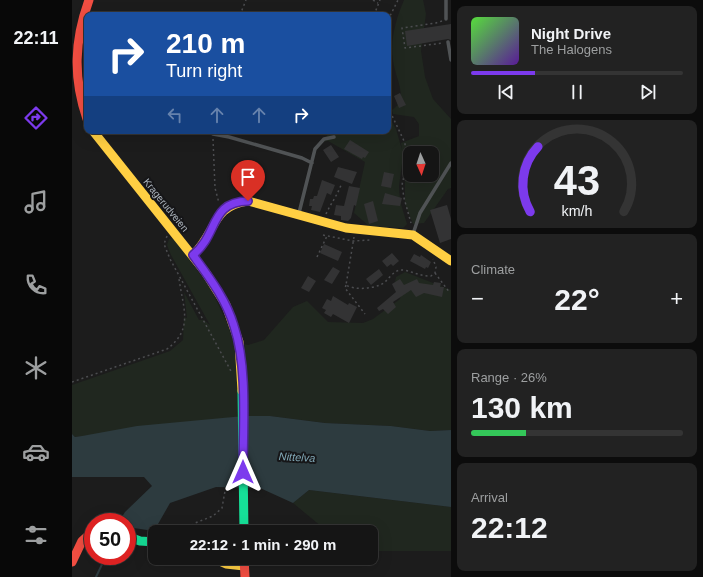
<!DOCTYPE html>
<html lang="en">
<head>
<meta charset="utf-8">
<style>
  :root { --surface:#151515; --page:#222; --text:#f1f3f6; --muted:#9d9fa0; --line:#343434; --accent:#7c3aed }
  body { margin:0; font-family:Arial,sans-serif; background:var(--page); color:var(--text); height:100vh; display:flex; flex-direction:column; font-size:15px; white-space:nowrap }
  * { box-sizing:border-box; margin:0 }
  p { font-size:13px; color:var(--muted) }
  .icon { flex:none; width:22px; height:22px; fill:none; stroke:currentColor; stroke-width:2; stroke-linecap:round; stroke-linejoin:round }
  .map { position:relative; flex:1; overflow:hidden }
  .side { display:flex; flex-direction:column; gap:6px; padding:6px; background:#0c0c0c; width:252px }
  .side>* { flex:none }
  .guide { position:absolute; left:12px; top:12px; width:307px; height:122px; border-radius:8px; box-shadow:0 4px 16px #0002,0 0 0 1px var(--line); background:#1a4fa0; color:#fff; overflow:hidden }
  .needle { width:26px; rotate:177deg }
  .controls { position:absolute; left:331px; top:146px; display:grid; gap:8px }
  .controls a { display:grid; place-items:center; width:36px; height:36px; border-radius:8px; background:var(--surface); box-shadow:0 4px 16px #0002,0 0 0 1px var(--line); font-size:20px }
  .speed { position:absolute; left:12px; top:513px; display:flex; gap:8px; font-size:20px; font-weight:700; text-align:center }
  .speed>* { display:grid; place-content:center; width:52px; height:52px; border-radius:50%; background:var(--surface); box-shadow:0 4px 16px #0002,0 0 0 1px var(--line); line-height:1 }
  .speed .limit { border:6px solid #d22; background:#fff; color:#111 }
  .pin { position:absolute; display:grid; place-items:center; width:34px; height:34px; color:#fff; margin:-41px -17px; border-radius:50% 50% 50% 0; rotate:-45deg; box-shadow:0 0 4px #0007 }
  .pin .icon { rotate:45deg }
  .me { position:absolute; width:44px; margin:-22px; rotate:0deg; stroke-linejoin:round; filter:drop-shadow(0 0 3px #0008) }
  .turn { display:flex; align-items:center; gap:14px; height:84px; padding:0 16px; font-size:18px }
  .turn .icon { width:52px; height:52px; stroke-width:2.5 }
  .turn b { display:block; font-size:28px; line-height:34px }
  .lanes { display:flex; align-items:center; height:38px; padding:0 16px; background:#0003; justify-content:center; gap:20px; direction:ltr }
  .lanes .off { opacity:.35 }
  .big { font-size:30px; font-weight:800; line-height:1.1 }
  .side .tile { flex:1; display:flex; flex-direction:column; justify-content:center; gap:6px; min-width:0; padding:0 14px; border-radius:8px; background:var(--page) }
  .side .dial { align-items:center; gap:0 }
  .dial svg { height:104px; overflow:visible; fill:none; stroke:var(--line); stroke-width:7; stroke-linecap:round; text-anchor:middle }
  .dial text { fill:var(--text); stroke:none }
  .song { display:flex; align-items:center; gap:12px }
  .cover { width:48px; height:48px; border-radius:6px; background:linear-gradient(135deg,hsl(110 70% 55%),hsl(270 70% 35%)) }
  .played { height:4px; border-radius:2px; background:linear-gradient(90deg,var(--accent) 30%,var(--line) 30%) }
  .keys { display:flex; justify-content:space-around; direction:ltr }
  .heat { display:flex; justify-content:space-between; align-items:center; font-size:22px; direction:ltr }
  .charge { height:6px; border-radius:3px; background:linear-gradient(90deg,#34c759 26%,var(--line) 0) }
  .trip { position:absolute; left:76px; top:525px; width:230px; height:40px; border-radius:8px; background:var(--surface); box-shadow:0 4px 16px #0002,0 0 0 1px var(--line); font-weight:800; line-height:40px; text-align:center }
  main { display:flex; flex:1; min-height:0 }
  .tabs { display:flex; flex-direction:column; width:72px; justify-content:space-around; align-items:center; background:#080808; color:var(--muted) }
  .tabs .icon { width:28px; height:28px }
  .tabs .current { color:var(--accent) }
  .tabs b { font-size:18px; color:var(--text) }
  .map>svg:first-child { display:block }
  .green { fill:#20271f; fill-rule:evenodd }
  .water { fill:#2d3b3f }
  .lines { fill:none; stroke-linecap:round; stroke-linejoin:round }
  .stream { stroke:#2d3b3f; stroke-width:2 }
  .building { fill:#333334 }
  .path { stroke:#4c4d50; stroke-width:1.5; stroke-dasharray:2 3; stroke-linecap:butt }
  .lane { stroke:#505355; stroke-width:3.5 }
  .fast { stroke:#16e098; stroke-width:9 }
  .slow { stroke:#ffcf43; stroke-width:9 }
  .jam { stroke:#f24e42; stroke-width:9 }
  .route-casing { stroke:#51269a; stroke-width:10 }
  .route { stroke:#7c3aed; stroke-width:7 }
  .labels { text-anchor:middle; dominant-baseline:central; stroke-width:4; stroke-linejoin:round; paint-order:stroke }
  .street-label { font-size:10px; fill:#adb5bd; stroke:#161618 }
  .water-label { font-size:11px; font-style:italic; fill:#83abb9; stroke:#161618 }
</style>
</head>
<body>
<main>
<nav class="tabs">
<b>22:11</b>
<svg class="icon current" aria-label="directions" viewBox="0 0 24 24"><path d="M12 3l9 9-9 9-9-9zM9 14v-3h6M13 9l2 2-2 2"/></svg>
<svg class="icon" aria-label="music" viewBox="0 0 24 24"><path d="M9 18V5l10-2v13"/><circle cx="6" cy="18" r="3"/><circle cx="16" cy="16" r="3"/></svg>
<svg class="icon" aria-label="phone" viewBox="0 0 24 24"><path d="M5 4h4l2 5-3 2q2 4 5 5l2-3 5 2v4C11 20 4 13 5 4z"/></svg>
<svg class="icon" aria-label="climate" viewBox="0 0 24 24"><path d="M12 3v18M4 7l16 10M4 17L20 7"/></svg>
<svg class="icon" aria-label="car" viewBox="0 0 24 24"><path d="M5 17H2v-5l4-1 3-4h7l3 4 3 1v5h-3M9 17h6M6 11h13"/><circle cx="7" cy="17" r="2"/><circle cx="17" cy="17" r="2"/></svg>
<svg class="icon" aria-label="filters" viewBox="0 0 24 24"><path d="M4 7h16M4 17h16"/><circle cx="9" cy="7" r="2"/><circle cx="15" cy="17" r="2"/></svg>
</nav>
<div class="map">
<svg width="379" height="577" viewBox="0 0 379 577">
  <rect width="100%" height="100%" fill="#1c1c1c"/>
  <path class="green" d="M 332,0 L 351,0 L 354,14 L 349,51 L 353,77 L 361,99 L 379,119 L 379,188 L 376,189 L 352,223 L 341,224 L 333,204 L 333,172 L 331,157 L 327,186 L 328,201 L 335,224 L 331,228 L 297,226 L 282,213 L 293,162 L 256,141 L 251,142 L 258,131 L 316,131 L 316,115 L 324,129 L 330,150 L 329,143 L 347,136 L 347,124 L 342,117 L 321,114 L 320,110 L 329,102 C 330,85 323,76 321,60 C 318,39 324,19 332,0 ZM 338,153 L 360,153 L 360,175 L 338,175 Z
    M 101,238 L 138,287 L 156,325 L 159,335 L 167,343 L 176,345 L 192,340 L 221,307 L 235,301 L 256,322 L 291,323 L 301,319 L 328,299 L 329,293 L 323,282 L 324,277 L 333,272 L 379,290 L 379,430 L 358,431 L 319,426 L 253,423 L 198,416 L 172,416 L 3,437 L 0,434 L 0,385 L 98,351 L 111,340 L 112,317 L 115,318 L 112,292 L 127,320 L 132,320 L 138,325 L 99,255 L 95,245 L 97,239 Z
    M 237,490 L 379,507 L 379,551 L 299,551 L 299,532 L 256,532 L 221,503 Z"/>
  <path class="water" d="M 172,416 L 198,416 L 253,423 L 319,426 L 358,431 L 379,430 L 379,507 L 237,490 L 221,503 L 188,488 L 144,487 L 98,503 L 82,531 L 55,527 L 55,522 L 49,522 L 48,520 L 53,512 L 80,486 L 72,477 L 0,477 L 0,434 L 3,437 L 10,436 L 65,426 Z"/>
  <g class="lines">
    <path class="stream" d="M 24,577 L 34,556"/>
  </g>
  <path class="building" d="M 379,24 L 379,40 L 376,39 L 335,46 L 333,31 Z
    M 328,93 L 334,105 L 327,108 L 322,96 Z
    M 278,140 L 297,152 L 293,158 L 291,157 L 290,159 L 272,149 Z
    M 259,145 L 267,157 L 259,162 L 251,150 Z
    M 266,167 L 285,172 L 280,184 L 262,177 Z
    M 312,172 L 322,174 L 319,188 L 309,186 Z
    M 250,180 L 263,185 L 259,195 L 255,193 L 248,212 L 239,210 L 240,206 L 237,206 L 238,199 L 241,199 L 242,196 L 245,196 Z
    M 277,186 L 288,188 L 284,206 L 282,205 L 279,218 L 276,221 L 269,220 L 269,216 L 262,215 L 264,205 L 272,206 Z
    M 313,193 L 330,198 L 328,206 L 310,204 Z
    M 301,201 L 306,221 L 297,224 L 292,204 Z
    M 375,205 L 379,219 L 379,239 L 368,243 L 358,210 Z
    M 252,244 L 270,252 L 266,261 L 248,253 Z
    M 320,253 L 327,261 L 321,266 L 319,264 L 315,267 L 310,261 Z
    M 342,254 L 348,257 L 349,255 L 359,262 L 356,268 L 354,267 L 353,269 L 338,261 Z
    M 261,267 L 268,271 L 260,284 L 252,280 Z
    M 307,269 L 311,275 L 299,285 L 294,279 Z
    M 236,276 L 244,281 L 237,292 L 229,288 Z
    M 328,279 L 332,285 L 345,279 L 347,283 L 361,285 L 362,282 L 369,283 L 368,287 L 372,287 L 370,297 L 352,293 L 344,297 L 339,290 L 321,302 L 324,307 L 316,314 L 311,309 L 307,311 L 305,308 L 324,292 L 320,284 Z
    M 261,296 L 276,305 L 277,303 L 285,307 L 277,323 L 261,314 L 259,317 L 252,313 L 254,310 L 250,308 L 255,299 L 259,301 Z"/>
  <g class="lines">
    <path class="path" d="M 301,0 L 306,3
      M 168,15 L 174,0
      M 302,15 L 308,0
      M 316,20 L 326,0
      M 370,21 L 364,23 L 330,28 L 333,48 L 371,43
      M 316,107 L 333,143 L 334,167 L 330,185 L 332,198 L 339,223
      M 141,139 L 143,188 L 147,203
      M 254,214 C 259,203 265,196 269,185
      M 251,235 L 281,241 L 298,240
      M 95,236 L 92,244 L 98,259 L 160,373
      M 282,237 L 274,285 C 282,290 298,289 308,285 C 316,282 319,272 328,270 C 336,269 348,277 359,276 L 363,273 L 364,267 L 361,259
      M 245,257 L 255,236
      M 363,273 L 378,293
      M 274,285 L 273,288 L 293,314
      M 0,382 L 95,349 C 122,329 111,308 107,279
      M 112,532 L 123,523 L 141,516 L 150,508 L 153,491"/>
    <path class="lane" d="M 374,19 L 374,0
      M 376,42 L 379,60
      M 141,134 L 157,137 L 230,158 L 240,163
      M 227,213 L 243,149 L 252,139 L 262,137
      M 341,234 L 348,213 L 379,163"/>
    <path class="fast" d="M 170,391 L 172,532
      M 55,536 L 68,541 L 83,542"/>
    <path class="slow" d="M 21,131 L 134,273 L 154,305 L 167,342 L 170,391
      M 121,255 C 145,232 139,206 176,201 L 274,228 L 341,235 L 379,261
      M 141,558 L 154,564 L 172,566"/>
    <path class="jam" d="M 15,119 C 1,78 2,41 17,0
      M 172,558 L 173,577
      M 0,562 L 10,541 L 21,531"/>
  </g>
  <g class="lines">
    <g class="route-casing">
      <path id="route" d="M 171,472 C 171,427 176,368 162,326 C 154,299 137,277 121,255 C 147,234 137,202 176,201"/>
    </g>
    <use href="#route" class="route"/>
  </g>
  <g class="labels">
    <g class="street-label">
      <text transform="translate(94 205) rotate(51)">Kragerudveien</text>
    </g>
    <g class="water-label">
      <text transform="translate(225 457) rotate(3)">Nittelva</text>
    </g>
  </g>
</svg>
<div class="controls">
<a><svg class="needle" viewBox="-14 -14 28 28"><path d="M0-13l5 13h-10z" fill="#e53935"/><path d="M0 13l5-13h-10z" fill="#9d9fa0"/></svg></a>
</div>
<div class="speed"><div class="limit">50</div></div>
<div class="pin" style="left:176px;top:201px;background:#d93025"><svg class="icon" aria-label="arrive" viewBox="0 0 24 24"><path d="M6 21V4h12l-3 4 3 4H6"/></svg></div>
<svg class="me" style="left:171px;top:472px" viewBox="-20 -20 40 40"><path d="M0-17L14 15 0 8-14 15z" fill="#7c3aed" stroke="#fff" stroke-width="4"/></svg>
<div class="trip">22:12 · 1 min · 290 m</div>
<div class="guide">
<div class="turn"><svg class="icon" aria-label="right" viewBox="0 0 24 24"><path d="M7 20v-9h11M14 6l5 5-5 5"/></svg><div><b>210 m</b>Turn right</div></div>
<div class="lanes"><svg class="icon off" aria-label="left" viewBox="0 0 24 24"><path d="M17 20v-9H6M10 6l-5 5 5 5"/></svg><svg class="icon off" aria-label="ahead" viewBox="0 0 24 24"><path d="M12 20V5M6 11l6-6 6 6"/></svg><svg class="icon off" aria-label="ahead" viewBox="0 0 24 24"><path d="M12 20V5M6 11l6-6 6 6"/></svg><svg class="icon" aria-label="right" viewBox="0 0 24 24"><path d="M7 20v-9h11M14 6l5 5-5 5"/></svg></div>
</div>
</div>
<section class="side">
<div class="tile">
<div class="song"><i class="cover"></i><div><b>Night Drive</b><p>The Halogens</p></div></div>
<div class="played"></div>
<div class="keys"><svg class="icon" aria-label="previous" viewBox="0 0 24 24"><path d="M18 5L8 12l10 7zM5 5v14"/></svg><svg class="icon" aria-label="pause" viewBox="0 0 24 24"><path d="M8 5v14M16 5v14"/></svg><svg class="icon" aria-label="next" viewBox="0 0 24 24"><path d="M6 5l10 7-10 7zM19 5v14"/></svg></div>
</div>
<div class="tile dial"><svg viewBox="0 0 100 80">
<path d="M14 69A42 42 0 1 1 86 69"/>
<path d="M14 69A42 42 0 0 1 20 19" stroke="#7c3aed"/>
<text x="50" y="56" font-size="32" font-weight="700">43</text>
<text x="50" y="72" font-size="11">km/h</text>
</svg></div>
<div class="tile"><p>Climate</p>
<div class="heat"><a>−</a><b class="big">22°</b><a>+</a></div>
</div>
<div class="tile"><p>Range · 26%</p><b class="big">130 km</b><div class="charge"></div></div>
<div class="tile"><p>Arrival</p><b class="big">22:12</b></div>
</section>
</main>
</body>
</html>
